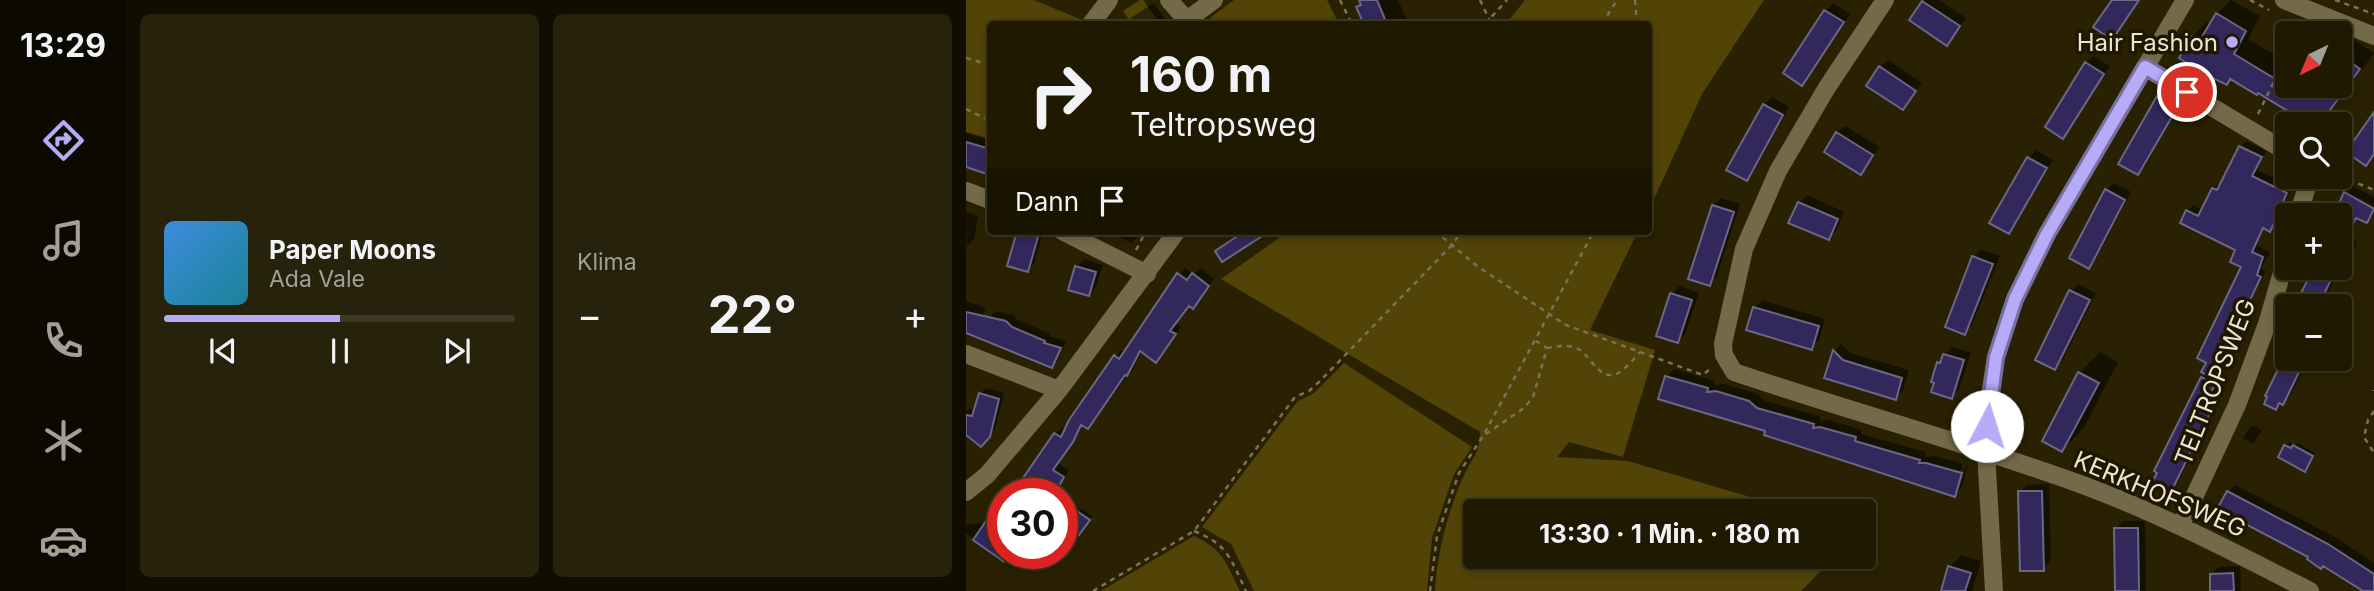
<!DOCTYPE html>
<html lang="de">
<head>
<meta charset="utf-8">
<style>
  :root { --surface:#1f1901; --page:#27220b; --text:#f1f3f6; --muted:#a1a099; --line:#3c3823; --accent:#b7abf8 }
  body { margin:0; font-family:Inter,sans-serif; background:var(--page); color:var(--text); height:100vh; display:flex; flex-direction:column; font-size:26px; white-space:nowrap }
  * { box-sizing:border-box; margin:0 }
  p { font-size:23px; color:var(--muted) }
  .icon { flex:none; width:38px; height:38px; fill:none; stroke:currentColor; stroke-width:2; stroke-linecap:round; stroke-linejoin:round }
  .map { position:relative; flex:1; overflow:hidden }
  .panel { display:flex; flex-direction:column; gap:14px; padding:14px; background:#110e01; width:840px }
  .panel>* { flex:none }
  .banner { position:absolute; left:21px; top:21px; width:665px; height:214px; border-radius:7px; box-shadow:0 4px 10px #0003,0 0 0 2px var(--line); background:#1f1901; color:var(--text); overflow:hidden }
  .needle { width:46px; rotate:223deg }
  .fabs { position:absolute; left:1309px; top:21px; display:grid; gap:14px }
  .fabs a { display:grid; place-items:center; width:77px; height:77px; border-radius:7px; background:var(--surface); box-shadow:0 4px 10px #0003,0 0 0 2px var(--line); font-size:35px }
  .speed { position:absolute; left:21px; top:478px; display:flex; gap:14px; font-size:35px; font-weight:700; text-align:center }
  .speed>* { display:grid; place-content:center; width:91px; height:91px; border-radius:50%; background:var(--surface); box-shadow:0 4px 10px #0003,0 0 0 2px var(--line); line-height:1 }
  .speed .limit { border:10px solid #d22; background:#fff; color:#111 }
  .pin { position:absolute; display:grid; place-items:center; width:60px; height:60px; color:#fff; margin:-30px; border:4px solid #fff; border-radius:50%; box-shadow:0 2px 7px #0007 }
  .me { position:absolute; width:77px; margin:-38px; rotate:5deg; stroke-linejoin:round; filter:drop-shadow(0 0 5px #0008) }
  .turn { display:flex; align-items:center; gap:24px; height:147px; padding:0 28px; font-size:32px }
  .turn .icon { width:91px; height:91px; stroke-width:2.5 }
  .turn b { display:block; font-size:49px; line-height:60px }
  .then { display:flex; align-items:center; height:66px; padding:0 28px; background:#0003; gap:14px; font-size:26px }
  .big { font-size:52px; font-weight:700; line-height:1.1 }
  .panel .card { flex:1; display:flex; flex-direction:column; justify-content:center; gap:10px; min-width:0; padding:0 24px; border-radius:10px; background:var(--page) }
  .song { display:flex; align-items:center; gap:21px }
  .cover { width:84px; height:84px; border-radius:10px; background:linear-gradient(135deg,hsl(210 70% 55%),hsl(190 70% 35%)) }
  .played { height:7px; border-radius:4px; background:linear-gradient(90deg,var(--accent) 50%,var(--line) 50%) }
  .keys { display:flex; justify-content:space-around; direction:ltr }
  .heat { display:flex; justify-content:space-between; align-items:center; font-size:38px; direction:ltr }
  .panel .tiles { flex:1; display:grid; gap:14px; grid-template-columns:repeat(2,1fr) }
  .trip { position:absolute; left:497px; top:499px; width:413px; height:70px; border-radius:7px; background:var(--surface); box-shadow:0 4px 10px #0003,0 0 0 2px var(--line); font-weight:700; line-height:70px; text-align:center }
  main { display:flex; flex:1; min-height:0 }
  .tabs { display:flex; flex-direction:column; width:126px; justify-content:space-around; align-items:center; background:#0c0a00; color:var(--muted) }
  .tabs .icon { width:49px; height:49px }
  .tabs .selected { color:var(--accent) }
  .tabs b { font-size:32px; color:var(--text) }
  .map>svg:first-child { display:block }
  .green { fill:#524307 }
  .shadow { fill:#0007; fill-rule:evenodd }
  .building { fill:#33285c; stroke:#6b6786; stroke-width:2 }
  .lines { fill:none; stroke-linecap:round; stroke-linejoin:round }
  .path { stroke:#7a7358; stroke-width:2.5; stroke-dasharray:5 5; stroke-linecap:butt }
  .minor { stroke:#746a49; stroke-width:18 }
  .route-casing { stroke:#776fa1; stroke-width:18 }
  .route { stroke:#b7abf8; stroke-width:12 }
  .poi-dot { fill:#b7abf8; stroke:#1f1700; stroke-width:2.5 }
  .labels { text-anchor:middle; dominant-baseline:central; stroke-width:7; stroke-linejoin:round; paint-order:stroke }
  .poi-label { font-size:24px; fill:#ebe6d3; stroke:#1f1700; text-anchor:end }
  .street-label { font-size:24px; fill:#ebe6d3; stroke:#1f1700 }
</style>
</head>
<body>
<main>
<nav class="tabs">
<b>13:29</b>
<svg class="icon selected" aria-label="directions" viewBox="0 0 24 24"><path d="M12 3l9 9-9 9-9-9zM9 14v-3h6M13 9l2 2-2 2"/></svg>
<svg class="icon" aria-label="music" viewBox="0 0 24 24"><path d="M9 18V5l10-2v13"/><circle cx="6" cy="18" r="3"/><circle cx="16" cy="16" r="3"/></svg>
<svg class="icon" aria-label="phone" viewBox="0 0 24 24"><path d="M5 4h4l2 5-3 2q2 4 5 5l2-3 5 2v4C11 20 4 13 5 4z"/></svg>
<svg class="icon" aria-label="climate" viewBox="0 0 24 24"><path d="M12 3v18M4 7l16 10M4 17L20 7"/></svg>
<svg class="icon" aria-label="car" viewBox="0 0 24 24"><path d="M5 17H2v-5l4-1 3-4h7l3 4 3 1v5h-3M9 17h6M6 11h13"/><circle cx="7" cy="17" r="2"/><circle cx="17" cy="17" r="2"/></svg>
</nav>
<section class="panel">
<div class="tiles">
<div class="card">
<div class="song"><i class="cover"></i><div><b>Paper Moons</b><p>Ada Vale</p></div></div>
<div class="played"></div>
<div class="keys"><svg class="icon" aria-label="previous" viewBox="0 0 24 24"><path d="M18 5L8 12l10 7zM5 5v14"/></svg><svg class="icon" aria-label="pause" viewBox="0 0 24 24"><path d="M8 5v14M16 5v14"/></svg><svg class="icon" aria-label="next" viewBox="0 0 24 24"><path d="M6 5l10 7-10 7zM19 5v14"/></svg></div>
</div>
<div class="card"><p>Klima</p>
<div class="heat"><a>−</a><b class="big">22°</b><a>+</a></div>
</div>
</div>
</section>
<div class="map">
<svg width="1408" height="591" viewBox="0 0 1408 591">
  <rect width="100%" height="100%" fill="#292101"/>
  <path class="green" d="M 0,0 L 68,0 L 116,20 L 113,24 L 24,24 L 24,139 L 0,132 Z
    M 174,0 L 177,0 L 194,24 L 166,24 L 157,11 Z
    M 268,0 L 361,0 L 373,24 L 244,24 L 245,17 Z
    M 559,0 L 798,0 L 736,94 L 683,210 L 682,24 L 540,24 Z
    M 323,231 L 672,231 L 624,330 L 689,350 L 657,457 L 603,442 L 591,457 L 662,461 L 832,511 L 509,511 L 509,556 L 869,557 L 835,591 L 469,591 C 470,556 484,504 499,473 C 509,453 512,457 514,432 L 255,279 Z
    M 378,363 L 506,447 L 488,474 L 466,538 L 461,591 L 288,591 L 265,544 L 236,527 L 331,402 L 348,393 Z
    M 228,536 C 258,550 260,563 274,591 L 135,591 Z"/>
  <path class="shadow" d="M 395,0 L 432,0 L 443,24 L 400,24 L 392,8 L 397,4 Z
    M 960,0 L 973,0 L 1000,18 L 981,43 L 957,2 Z
    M 1265,0 L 1294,16 L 1282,39 L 1321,62 L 1321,86 L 1374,86 L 1374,33 L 1371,33 L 1373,30 L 1408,53 L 1365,112 L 1353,124 L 1347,124 L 1293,91 L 1266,78 L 1260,83 L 1226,37 L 1241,22 L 1245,24 L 1251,14 Z
    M 188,3 L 202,24 L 155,24 Z
    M 867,3 L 884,14 L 844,76 L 836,83 L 860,11 Z
    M 1127,56 L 1144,66 L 1105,129 L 1097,136 L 1120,63 Z
    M 922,60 L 956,83 L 937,108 L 914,67 Z
    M 1199,90 L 1217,100 L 1179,166 L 1171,173 L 1192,98 Z
    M 806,97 L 823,107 L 788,171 L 781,179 L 763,169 L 798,105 Z
    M 879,126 L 914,147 L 895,173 L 871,133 Z
    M 0,133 L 24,140 L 24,172 L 0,165 Z
    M 1280,141 L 1300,151 L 1291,170 L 1326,187 L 1310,224 L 1304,230 L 1299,227 L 1290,245 L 1304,252 L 1295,269 L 1300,271 L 1248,373 L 1255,377 L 1251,386 L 1258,389 L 1212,482 L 1205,490 L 1236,378 L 1241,373 L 1278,267 L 1272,250 L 1222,211 L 1227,205 L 1237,210 L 1247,189 L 1253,183 L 1256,184 L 1274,147 Z
    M 1070,150 L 1087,160 L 1050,224 L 1042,232 L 1025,222 L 1063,158 Z
    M 1148,183 L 1165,192 L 1130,259 L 1123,267 L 1140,190 Z
    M 1387,186 L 1408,197 L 1408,206 L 1381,192 Z
    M 1380,193 L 1380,195 L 1408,210 L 1408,214 L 1401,221 L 1392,217 L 1383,237 L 1391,242 L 1386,254 L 1377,260 L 1374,267 L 1374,215 L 1369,215 Z
    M 841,195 L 878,212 L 870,231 L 862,238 L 825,222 L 833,203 Z
    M 755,198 L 774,204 L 751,276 L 743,284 L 747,206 Z
    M 0,212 L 12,216 L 8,239 L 1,246 Z
    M 77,231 L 68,264 L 62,270 L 53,232 Z
    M 141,231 L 176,231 L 166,243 Z
    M 1015,249 L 1034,256 L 1006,325 L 999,333 L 1008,257 Z
    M 118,259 L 137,265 L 130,287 L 123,294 L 111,267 Z
    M 219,268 L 228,274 L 234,268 L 248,279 L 233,300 L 227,307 L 224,305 L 210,323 L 215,327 L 196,354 L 176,350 L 168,368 L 128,420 L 117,424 L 92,463 L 103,470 L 97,482 L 90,488 L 71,494 L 39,494 L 47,486 L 51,489 L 89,434 L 96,428 L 100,430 L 150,356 L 156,350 L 159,352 Z
    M 1350,268 L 1373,268 L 1356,306 L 1339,306 L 1345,295 L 1338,292 Z
    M 1112,284 L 1130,293 L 1096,361 L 1089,368 L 1105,291 Z
    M 713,286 L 733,293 L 719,334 L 712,341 L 706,294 Z
    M 796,300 L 859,319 L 853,340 L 845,348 L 788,308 Z
    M 0,301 L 20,308 L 12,326 L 0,331 Z
    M 30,311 L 47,315 L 52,320 L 84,334 L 83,336 L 100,341 L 92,359 L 85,366 L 23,318 Z
    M 1321,343 L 1321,359 L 1342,359 L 1324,396 L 1310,408 L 1301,395 L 1321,354 L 1317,352 Z
    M 875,344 L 885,353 L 943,370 L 937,390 L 929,398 L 860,377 L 868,351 Z
    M 986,347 L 1005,353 L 993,389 L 986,397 L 973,363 Z
    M 1134,352 L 1152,362 L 1117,429 L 1096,450 L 1078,441 L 1113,373 Z
    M 708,369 L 749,381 L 748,385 L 759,384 L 791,394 L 799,401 L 854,416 L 854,421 L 863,420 L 896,430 L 895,434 L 960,452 L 959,457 L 969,456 L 1002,465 L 996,487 L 988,495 L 801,430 L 700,377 ZM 997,464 L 1000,465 L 993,488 L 989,488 Z
    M 20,388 L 38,393 L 29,429 L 21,439 L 0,433 L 0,412 L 3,409 L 9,410 L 14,394 Z
    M 1286,425 L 1296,430 L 1287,444 L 1277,438 Z
    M 1323,442 L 1329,445 L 1332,443 L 1349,453 L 1338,470 L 1314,457 Z
    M 1083,484 L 1085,561 L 1077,569 L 1054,492 L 1062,485 Z
    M 1269,485 L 1369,537 L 1408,563 L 1408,591 L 1399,591 L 1345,556 L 1262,492 Z
    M 116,509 L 126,516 L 116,529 L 113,512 Z
    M 1157,521 L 1179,521 L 1180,591 L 1151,591 L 1150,529 Z
    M 19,523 L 33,557 L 0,533 L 1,524 Z
    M 995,555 L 1015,561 L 1006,591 L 977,591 L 984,567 Z
    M 1274,566 L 1275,591 L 1246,591 L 1245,574 L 1253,567 Z"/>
  <path class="building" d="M 393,0 L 411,0 L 421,24 L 398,24 L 390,7 L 395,5 Z
    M 1146,0 L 1173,0 L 1146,40 L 1127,27 Z
    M 956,1 L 994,26 L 981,46 L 943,20 Z
    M 858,10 L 878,22 L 836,86 L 817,73 Z
    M 1250,13 L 1280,31 L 1268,54 L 1321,86 L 1374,86 L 1374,55 L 1394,69 L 1354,124 L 1343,124 L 1292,93 L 1291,95 L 1264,79 L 1261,85 L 1234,72 L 1213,58 L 1225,36 L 1234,40 Z
    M 1119,62 L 1138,74 L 1097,139 L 1079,127 Z
    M 913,66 L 950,91 L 937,110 L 900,86 Z
    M 1191,96 L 1211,108 L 1172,175 L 1152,164 Z
    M 797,104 L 817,115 L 781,181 L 760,170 Z
    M 1408,112 L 1408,154 L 1400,166 L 1380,152 Z
    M 870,132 L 907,155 L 895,175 L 858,152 Z
    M 0,142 L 24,149 L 24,175 L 0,167 Z
    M 1273,146 L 1296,157 L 1286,176 L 1321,193 L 1304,232 L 1297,228 L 1286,252 L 1297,257 L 1291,275 L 1295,277 L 1247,378 L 1235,372 L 1240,363 L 1231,358 L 1275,267 L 1264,262 L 1269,250 L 1214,223 L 1220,210 L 1232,216 L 1246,188 L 1251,190 Z
    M 1061,157 L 1081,168 L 1043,234 L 1023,223 Z
    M 1139,189 L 1159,200 L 1123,269 L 1103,258 Z
    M 1378,192 L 1408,209 L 1401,223 L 1390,218 L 1374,250 L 1374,215 L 1368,215 Z
    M 832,202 L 872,219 L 863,240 L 822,223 Z
    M 746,205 L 768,212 L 744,286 L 722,279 Z
    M 51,231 L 72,237 L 62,272 L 41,266 Z
    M 270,231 L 304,231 L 256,262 L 249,251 L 273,235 Z
    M 1006,256 L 1027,264 L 999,335 L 979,327 Z
    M 109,266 L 130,272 L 123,296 L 102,290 Z
    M 1348,268 L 1371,268 L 1352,306 L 1337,306 L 1343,296 L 1335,293 Z
    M 211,273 L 221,280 L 226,273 L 243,286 L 227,309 L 223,306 L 204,331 L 210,334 L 190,363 L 174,351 L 161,376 L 159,375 L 122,429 L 115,425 L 107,442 L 87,470 L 98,477 L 89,494 L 46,494 L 88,433 L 95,437 L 103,420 L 148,355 L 153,359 Z
    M 1103,290 L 1124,300 L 1089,370 L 1069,360 Z
    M 704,293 L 726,300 L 712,343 L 690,336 Z
    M 787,307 L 853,326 L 846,350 L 780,330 Z
    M 0,312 L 40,321 L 46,327 L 79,341 L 78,343 L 95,348 L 86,368 L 0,333 Z
    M 867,350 L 877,360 L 936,378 L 930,400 L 858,378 Z
    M 977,354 L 998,360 L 986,399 L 965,392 L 968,383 L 965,382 L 971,362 L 974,363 Z
    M 1317,359 L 1326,359 L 1337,364 L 1317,405 L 1313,403 L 1310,410 L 1298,404 L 1301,397 L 1299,396 Z
    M 1112,372 L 1133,383 L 1096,452 L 1076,441 Z
    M 699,376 L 742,388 L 741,392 L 750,391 L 783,401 L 791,408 L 848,424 L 847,428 L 854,427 L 890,437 L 889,441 L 954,460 L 953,463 L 960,463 L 996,473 L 989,497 L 798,435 L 799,431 L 692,399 Z
    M 1235,377 L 1249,384 L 1245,393 L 1252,397 L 1205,492 L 1186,482 L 1191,473 L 1188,471 Z
    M 13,393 L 33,399 L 24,437 L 15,447 L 0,435 L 0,415 L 6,416 Z
    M 1318,445 L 1325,448 L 1327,445 L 1347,456 L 1339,472 L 1312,457 Z
    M 1052,491 L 1076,491 L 1078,571 L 1054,571 Z
    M 1261,491 L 1362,544 L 1408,574 L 1408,591 L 1397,591 L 1357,566 L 1355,569 L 1341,559 L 1342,557 L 1251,509 Z
    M 37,496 L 37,561 L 7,540 Z
    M 111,511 L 124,520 L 113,535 L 101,526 Z
    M 1148,528 L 1172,528 L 1173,591 L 1149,591 Z
    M 982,566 L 1005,573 L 999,591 L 975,591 Z
    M 1267,573 L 1268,591 L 1244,591 L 1244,574 Z"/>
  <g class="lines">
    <path class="path" d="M 374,0 L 386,24
      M 514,0 L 523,19
      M 669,0 L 671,24
      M 1284,0 L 1303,10
      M 1369,0 L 1408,14
      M 519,24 L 541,0
      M 636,24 L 651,0
      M 1331,33 L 1334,25
      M 0,58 L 24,65
      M 0,109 L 24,121
      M 1292,114 L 1321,55
      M 1374,176 L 1408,190
      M 469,231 L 511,266 L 600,325 L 737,375 L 746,367
      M 170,250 L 180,231
      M 581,348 C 591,346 605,344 614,350 C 626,358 635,384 654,372 C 661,367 668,359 674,352
      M 1408,391 L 1408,390
      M 1408,411 L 1402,420 L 1398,437 L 1408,453
      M 520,434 L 558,408 L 567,397 L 581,348 L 570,341
      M 228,531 C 262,544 265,560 280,591
      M 127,591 L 228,531 L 329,397 L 343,391 L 354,381 L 486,245 L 496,231
      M 464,591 L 471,536 L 493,473 L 517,436 L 628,231"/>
    <path class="minor" d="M 203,0 L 224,24
      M 919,0 L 860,89 L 812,171 L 778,249 L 757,344 L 758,355 L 768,372 C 886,412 1006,444 1122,487 C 1199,516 1271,554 1344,591
      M 1318,0 L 1408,36
      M 221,20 L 248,0
      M 125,24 L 143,0
      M 1179,67 L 1321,152
      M 0,191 L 24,200
      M 1332,215 L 1342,184 L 1338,177
      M 96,231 L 181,274
      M 0,354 L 93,390
      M 0,492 L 21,475 L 93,390 L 211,231
      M 1215,525 L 1271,405 L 1301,324 L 1321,255
      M 1028,591 L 1020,451 L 1023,402 L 1030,357 L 1049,299 L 1081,234 L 1219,0"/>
  </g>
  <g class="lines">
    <g class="route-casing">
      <path id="route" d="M 1021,426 L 1030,357 L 1049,299 L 1081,234 L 1179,67 L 1221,92"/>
    </g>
    <use href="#route" class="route"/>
  </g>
  <circle class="poi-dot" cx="1266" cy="42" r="7"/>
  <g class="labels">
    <g class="poi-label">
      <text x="1252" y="42">Hair Fashion</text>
    </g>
    <g class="street-label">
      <text transform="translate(1249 382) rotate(-68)">TELTROPSWEG</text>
      <text transform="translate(1194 494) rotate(23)">KERKHOFSWEG</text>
    </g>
  </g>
</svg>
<div class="fabs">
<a><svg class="needle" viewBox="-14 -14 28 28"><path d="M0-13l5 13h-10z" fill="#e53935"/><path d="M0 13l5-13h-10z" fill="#a1a099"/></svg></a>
<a><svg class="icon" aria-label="search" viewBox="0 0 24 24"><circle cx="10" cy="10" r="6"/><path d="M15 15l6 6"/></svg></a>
<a>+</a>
<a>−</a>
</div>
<div class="speed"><div class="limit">30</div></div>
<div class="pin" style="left:1221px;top:92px;background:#d93025"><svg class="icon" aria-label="arrive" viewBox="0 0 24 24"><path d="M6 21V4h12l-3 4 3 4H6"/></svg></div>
<svg class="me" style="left:1021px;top:426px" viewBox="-20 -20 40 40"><circle r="19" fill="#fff"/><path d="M0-13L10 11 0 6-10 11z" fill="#b7abf8"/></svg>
<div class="trip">13:30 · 1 Min. · 180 m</div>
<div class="banner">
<div class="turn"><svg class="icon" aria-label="right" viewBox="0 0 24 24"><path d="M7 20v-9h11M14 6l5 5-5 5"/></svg><div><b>160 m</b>Teltropsweg</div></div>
<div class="then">Dann<svg class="icon" aria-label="arrive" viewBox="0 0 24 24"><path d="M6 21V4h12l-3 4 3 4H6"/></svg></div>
</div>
</div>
</main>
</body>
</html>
